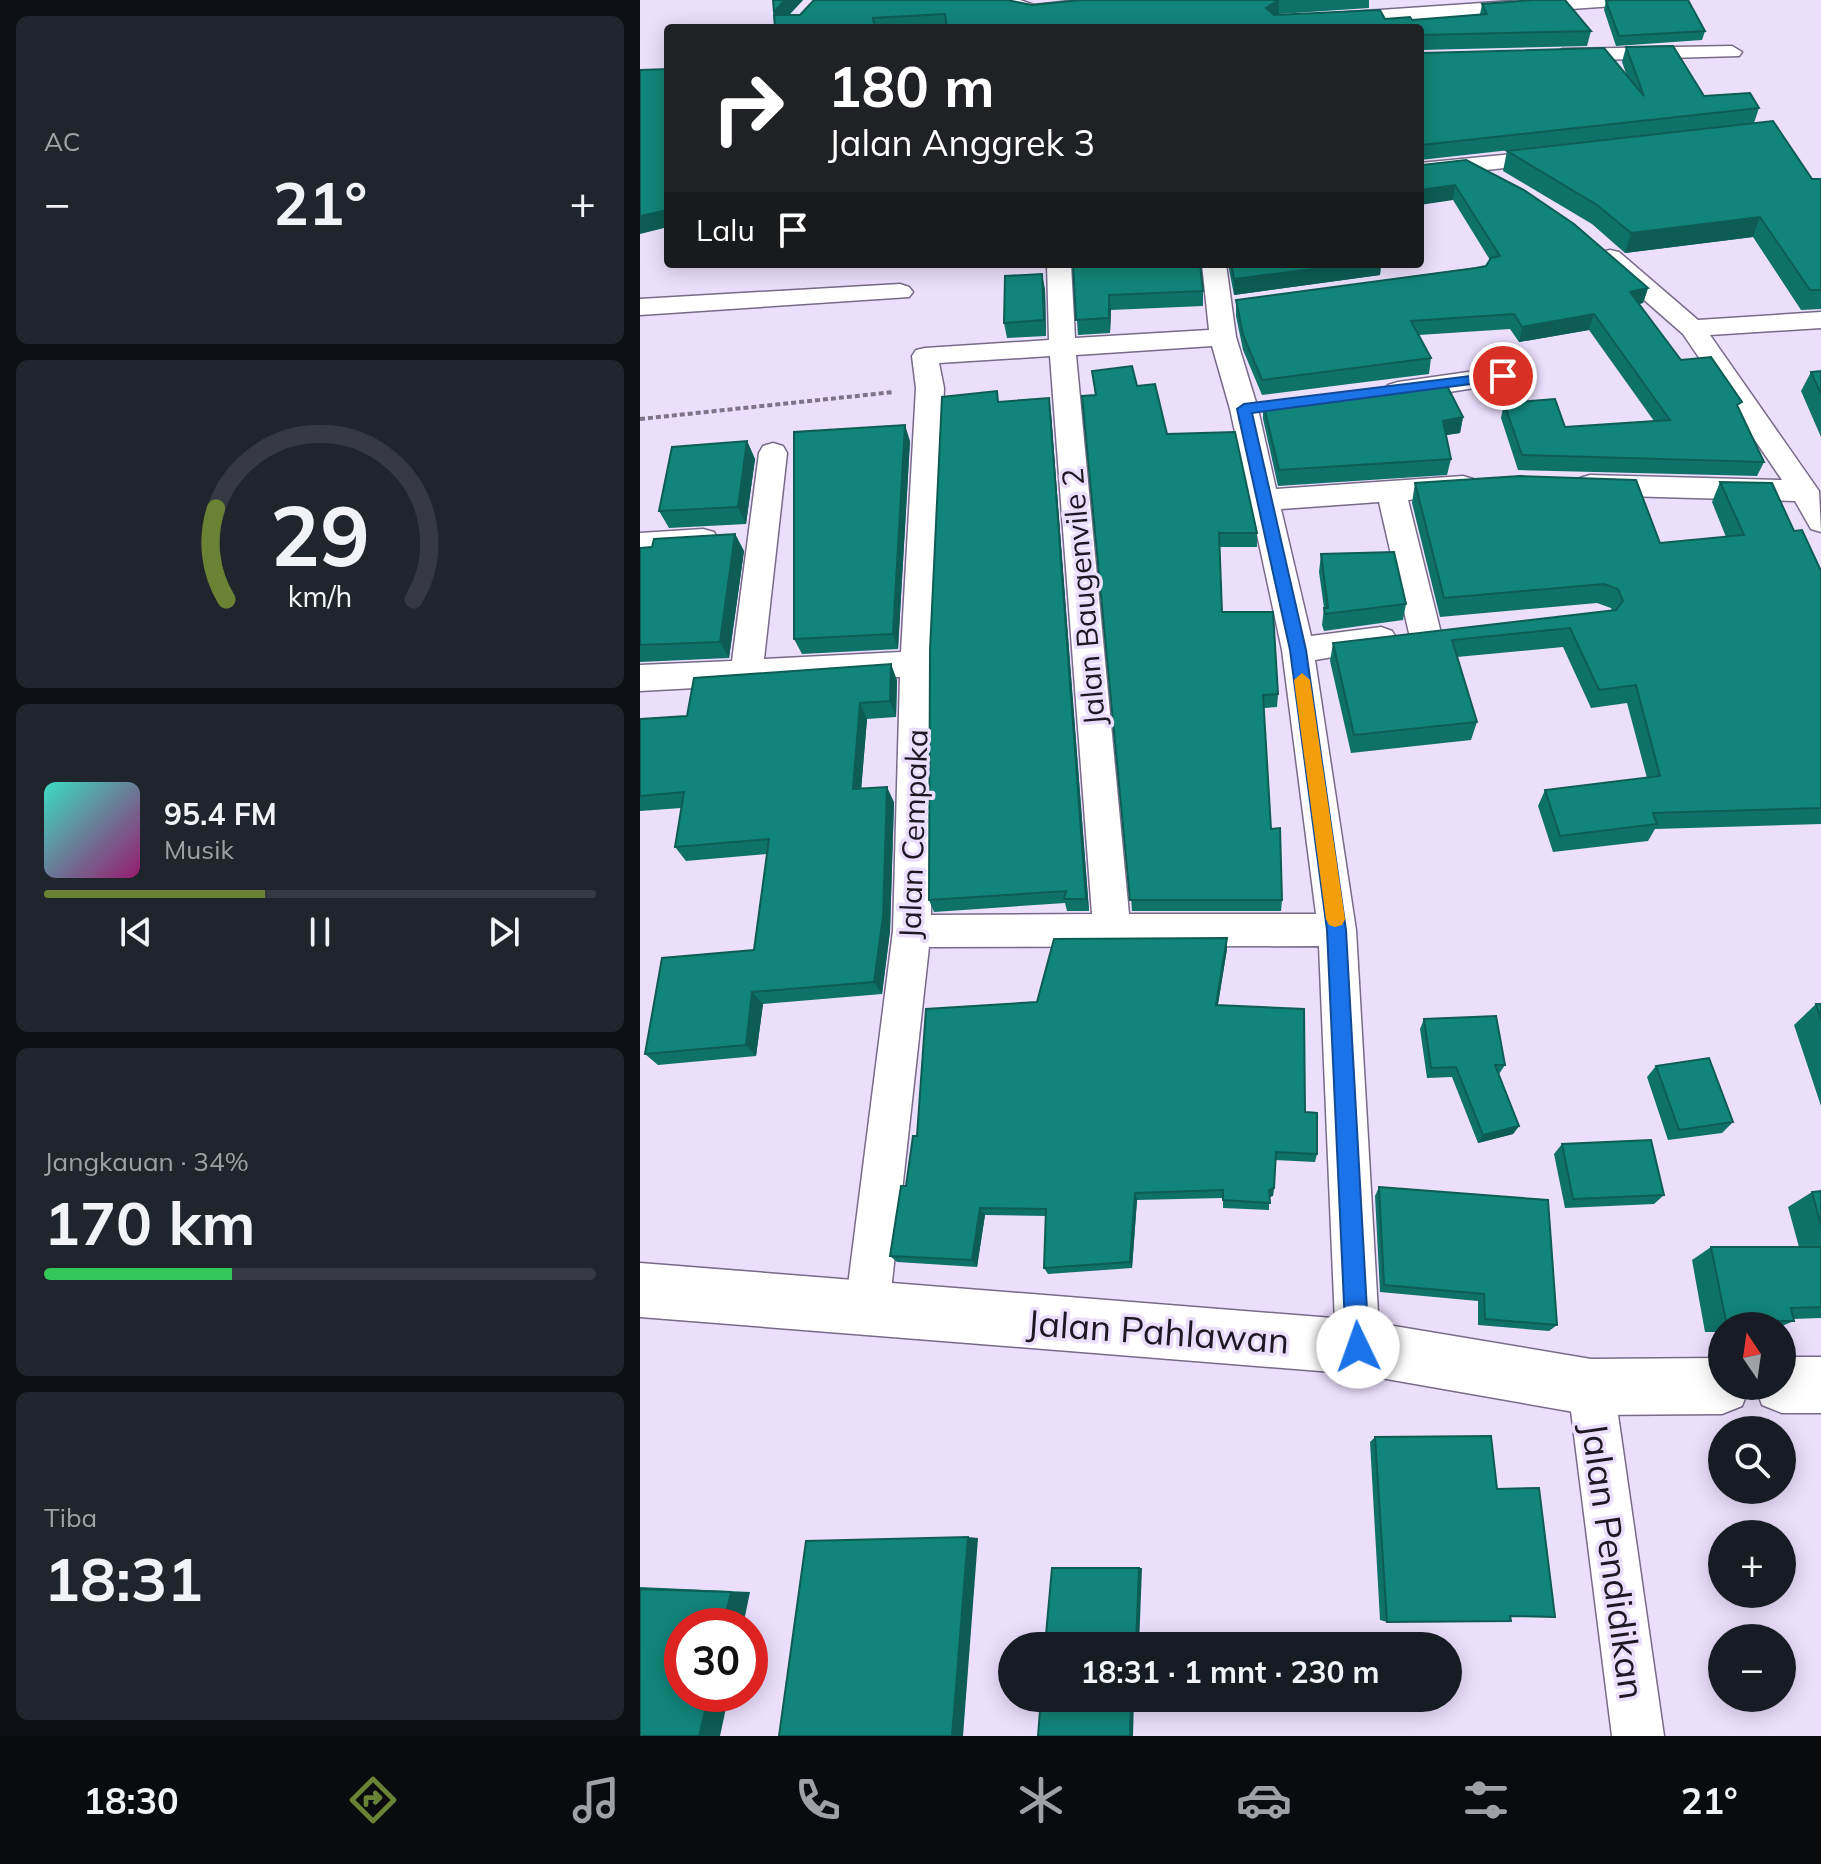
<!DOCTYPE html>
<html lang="id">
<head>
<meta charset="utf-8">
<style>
  :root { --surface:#171b24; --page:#20242c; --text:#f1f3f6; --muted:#9ea1a6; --line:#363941; --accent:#6a8234 }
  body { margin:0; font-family:Mulish,sans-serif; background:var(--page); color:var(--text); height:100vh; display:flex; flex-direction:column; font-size:30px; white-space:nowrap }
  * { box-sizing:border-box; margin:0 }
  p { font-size:26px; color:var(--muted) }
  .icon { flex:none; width:44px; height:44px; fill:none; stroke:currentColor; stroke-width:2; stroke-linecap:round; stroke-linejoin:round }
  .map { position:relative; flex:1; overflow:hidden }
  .details { display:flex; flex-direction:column; gap:16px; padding:16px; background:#0d0f14; width:640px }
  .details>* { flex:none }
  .guide { position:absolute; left:24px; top:24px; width:760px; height:244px; border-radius:8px; box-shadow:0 4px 20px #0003; background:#202124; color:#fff; overflow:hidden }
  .needle { width:52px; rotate:347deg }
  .buttons { position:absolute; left:1068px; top:1312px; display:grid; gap:16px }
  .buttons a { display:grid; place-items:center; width:88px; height:88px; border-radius:50%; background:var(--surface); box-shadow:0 4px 20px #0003; font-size:40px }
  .speed { position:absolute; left:24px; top:1608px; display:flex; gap:16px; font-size:40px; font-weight:700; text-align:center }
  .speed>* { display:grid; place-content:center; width:104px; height:104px; border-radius:50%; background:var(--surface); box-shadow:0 4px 20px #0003; line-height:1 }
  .speed .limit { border:12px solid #d22; background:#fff; color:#111 }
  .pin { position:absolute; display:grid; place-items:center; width:68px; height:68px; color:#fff; margin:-34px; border:4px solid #fff; border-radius:50%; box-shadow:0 2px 8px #0007 }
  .me { position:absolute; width:88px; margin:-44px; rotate:357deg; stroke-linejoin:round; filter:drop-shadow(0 0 6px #0008) }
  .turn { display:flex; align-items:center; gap:28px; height:168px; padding:0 32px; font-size:36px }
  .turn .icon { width:104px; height:104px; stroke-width:2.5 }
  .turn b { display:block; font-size:56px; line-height:68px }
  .then { display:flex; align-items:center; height:76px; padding:0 32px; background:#0003; gap:16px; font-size:30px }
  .big { font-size:60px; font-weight:700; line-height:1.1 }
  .details .card { flex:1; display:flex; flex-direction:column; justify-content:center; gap:12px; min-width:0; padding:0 28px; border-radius:12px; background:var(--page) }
  .details .dial { align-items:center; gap:0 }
  .dial svg { height:208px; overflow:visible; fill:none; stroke:var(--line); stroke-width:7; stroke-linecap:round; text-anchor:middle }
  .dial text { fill:var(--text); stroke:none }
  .song { display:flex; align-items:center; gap:24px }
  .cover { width:96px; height:96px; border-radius:12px; background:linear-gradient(135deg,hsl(170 70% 55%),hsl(320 70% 35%)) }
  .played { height:8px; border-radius:4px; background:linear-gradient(90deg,var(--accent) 40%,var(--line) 40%) }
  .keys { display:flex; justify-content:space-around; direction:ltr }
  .heat { display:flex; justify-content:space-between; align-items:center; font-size:44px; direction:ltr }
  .charge { height:12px; border-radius:6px; background:linear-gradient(90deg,#34c759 34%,var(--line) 0) }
  .trip { position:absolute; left:358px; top:1632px; width:464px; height:80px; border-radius:40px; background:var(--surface); box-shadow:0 4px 20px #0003; font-weight:700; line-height:80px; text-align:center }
  .tab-bar { display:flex; height:128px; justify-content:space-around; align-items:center; background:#090b0e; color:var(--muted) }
  .tab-bar .icon { width:56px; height:56px }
  .tab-bar .current { color:var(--accent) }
  .tab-bar b { font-size:36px; color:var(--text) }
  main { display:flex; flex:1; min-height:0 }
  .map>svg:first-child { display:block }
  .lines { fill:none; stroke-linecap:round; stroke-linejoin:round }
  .minor-casing { stroke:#786a8a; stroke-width:3 }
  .tertiary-casing { stroke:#786a8a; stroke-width:3 }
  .path { stroke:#7c7488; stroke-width:4; stroke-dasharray:5 3; stroke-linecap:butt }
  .minor { fill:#fff; fill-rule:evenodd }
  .tertiary { fill:#fff; fill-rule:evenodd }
  .wall { fill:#0f7269 }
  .shaded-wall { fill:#0d5d55 }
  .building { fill:#12857a; stroke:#0d5d55; stroke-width:2 }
  .route { fill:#1a73e8; stroke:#114b97; stroke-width:2 }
  .slow { fill:#f59e0b }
  .labels { text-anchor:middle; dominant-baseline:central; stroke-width:7; stroke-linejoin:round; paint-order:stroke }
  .street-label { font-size:30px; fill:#1e1825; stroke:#ebdffd }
  .near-street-label { font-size:36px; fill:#1e1825; stroke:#ebdffd }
</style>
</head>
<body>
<main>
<section class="details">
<div class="card"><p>AC</p>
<div class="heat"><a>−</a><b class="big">21°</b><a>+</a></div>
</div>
<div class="card dial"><svg viewBox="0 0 100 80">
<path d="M14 69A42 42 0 1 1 86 69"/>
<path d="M14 69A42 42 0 0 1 10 34" stroke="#6a8234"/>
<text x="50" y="56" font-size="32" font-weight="700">29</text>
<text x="50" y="72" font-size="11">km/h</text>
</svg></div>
<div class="card">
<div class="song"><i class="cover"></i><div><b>95.4 FM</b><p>Musik</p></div></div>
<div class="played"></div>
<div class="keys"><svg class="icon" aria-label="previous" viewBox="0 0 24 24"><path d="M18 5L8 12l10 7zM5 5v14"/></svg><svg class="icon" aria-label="pause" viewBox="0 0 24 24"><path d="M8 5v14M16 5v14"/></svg><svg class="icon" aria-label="next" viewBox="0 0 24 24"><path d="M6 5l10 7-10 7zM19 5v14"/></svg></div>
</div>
<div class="card"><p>Jangkauan · 34%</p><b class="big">170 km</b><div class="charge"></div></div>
<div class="card"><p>Tiba</p><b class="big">18:31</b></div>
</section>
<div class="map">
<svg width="1181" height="1736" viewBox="0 0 1181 1736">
  <rect width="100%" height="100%" fill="#ebdffd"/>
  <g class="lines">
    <g class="minor-casing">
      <path id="minor" d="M 359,0 L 380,0 L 394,5 L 440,0 L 506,0 L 496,6 L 394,17 L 371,13 Z
        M 886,0 L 984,0 L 974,6 L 696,25 L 686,19 L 696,13 Z
        M 1092,46 L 1102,52 L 1099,56 L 922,61 L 912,55 L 922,49 Z
        M 914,150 L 922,152 L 925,157 L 922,162 L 780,177 L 780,163 Z
        M 970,250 L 979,252 L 1058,320 L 1181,312 L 1181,328 L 1070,335 L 1179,491 L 1181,532 L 1171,529 L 1155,501 L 950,495 L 940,492 L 936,485 L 940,478 L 950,475 L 1142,480 L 1043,334 L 961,262 L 958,257 L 961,252 Z
        M 407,264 L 431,264 L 435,338 L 569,330 L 562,264 L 586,264 L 596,337 L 618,409 L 636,489 L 823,476 L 833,479 L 837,486 L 833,493 L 768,500 L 801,633 L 796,641 L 785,645 L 774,641 L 769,633 L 739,502 L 641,509 L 671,636 L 741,627 L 752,631 L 757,639 L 752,647 L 675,660 L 716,930 L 740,1347 L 734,1363 L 718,1369 L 702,1363 L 696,1347 L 679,946 L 289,947 L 249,1309 L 243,1325 L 227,1331 L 211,1325 L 205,1309 L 253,931 L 260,677 L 0,691 L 0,665 L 92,661 L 119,453 L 123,446 L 133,443 L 143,446 L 147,453 L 124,659 L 261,652 L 276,388 L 272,356 L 276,350 L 285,348 L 409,340 ZM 572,346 L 590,409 L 642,650 L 676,914 L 489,914 L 436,355 ZM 410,356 L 452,914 L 291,915 L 292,664 L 304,388 L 299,363 Z
        M 260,284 L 269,287 L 273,292 L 269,297 L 0,315 L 0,299 Z
        M 863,367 L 873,370 L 876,376 L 873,382 L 758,400 L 748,397 L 744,391 L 748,385 L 758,382 Z
        M 63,529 L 74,532 L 78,540 L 74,548 L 0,555 L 0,533 Z
        M 951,1364 L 967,1371 L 974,1387 L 1024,1736 L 972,1736 L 928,1387 L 935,1371 Z"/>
    </g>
    <g class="tertiary-casing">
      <path id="tertiary" d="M 0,1263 L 718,1320 L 951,1359 L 1082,1358 L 1082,1386 L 1110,1386 L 1102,1406 L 1082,1414 L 951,1415 L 718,1374 L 0,1317 Z
        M 1142,1357 L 1181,1357 L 1181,1413 L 1142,1413 L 1122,1405 L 1115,1386 L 1142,1386 Z"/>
    </g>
    <path class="path" d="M 0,419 L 254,392"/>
    <use href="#minor" class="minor"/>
    <use href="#tertiary" class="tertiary"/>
  </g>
  <path class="wall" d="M 163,0 L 149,15 L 368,1 L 392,5 L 441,0 L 729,0 L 729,8 L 639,14 L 637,15 L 772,20 L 840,14 L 842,4 L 951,31 L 947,46 L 780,50 L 780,28 L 135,28 L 134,12 Z
    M 966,1 L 1065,31 L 1062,40 L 976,46 L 964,10 Z
    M 986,47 L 1064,96 L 1119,108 L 1114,123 L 780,160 L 780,51 L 782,53 L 987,76 L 982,62 Z
    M 867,151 L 1172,179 L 1181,179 L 1181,309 L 1161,310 L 1113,237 L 985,253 L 952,224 L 863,171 Z
    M 782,165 L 1008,288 L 1003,303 L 999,304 L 1041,360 L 1099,409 L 1124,462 L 1117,476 L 878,470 L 861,418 L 864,403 L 925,427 L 1014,421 L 949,330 L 879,342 L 870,329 L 779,335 L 791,358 L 789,374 L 622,395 L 603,350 L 596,316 L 596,300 L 846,266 L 850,260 L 813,200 Z
    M 433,264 L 563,291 L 563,306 L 471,310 L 470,333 L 438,335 Z
    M 588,264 L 741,264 L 740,275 L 594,295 Z
    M 405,289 L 406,336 L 367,338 L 364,323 Z
    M 452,371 L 497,386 L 527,434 L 617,533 L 617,547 L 580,547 L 582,612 L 638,694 L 637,707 L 624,708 L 631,829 L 642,900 L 641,911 L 492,911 L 455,395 Z
    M 1181,371 L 1181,437 L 1161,391 L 1171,372 Z
    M 360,402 L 411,414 L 449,911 L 427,911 L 425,903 L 294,912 L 289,900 Z
    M 623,403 L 823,417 L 820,433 L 806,435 L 811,459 L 807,475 L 638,486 L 623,419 Z
    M 107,441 L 115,459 L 106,524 L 29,528 L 19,511 Z
    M 270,441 L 258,649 L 162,654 L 154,639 Z
    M 1080,482 L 1154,531 L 1181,571 L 1181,824 L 1015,829 L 1008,841 L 913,852 L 898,806 L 905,790 L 1007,778 L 987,703 L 951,708 L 923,647 L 817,657 L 837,722 L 831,740 L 711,753 L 690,661 L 693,643 L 972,611 L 971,608 L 957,603 L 800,617 L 772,503 L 775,483 L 1020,543 L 1086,537 L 1072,502 Z
    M 95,534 L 104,551 L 89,658 L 0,662 L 0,548 Z
    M 681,554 L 766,604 L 763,620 L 684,631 L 682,625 L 684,608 L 679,572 Z
    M 257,680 L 256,717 L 227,719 L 221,789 L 254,802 L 250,931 L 242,994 L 123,1004 L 116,1056 L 18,1065 L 5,1054 L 114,950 L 127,854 L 46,861 L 35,847 L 41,808 L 0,811 L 0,719 L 47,716 Z
    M 587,949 L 578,1005 L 665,1112 L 677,1154 L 675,1162 L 635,1160 L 633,1196 L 629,1197 L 629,1210 L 583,1208 L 583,1198 L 497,1200 L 492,1268 L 408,1274 L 404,1268 L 406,1216 L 345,1215 L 337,1267 L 257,1262 L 250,1256 L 277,1136 L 397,1002 Z
    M 1176,1004 L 1181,1004 L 1181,1106 L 1154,1025 Z
    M 784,1019 L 865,1065 L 859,1074 L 879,1126 L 873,1134 L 838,1143 L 812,1077 L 787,1078 L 780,1029 Z
    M 1016,1066 L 1093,1122 L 1082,1133 L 1028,1140 L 1007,1077 Z
    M 922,1144 L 1024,1195 L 1014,1204 L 925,1208 L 914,1154 Z
    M 739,1187 L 917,1325 L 909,1331 L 838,1325 L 838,1301 L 740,1292 L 735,1196 Z
    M 1181,1191 L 1181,1318 L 1153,1319 L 1154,1321 L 1142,1326 L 1082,1326 L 1082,1332 L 1065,1332 L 1052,1260 L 1071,1247 L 1159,1247 L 1148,1207 L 1172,1192 Z
    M 735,1437 L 870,1616 L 747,1622 L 740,1620 L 730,1442 Z
    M 0,1587 L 110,1592 L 0,1736 Z"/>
  <path class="shaded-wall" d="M 145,0 L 163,0 L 138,27 L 134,12 Z
    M 638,0 L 639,0 L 639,14 L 626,23 L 626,8 Z
    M 815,185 L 813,200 L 780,205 L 780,190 Z
    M 28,210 L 28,227 L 0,234 L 0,216 Z
    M 1120,217 L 1113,237 L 985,253 L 991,233 Z
    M 711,264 L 741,264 L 740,275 L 594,295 L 594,279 Z
    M 402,274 L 405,289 L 406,336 L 404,320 Z
    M 1008,288 L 1003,303 L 985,307 L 990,292 Z
    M 469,295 L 471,310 L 470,333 L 469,318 Z
    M 954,314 L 949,330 L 879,342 L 882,327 Z
    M 409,398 L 411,414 L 449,911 L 446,899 Z
    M 823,417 L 820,433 L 800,436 L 803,421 Z
    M 265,425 L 270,441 L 258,649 L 253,634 Z
    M 107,441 L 115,459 L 106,524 L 98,507 Z
    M 95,534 L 104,551 L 89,658 L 80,642 Z
    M 251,664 L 257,680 L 256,717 L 250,701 Z
    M 220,703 L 227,719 L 220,804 L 213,789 Z
    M 247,787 L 254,802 L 250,931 L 242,994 L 234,982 Z
    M 587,938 L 587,949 L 576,1015 L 576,1005 Z
    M 112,992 L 123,1004 L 116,1056 L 106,1045 Z
    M 879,1126 L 873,1134 L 838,1143 L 843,1135 Z
    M 634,1188 L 633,1196 L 628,1197 L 629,1190 Z
    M 495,1193 L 497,1200 L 492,1268 L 490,1262 Z
    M 340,1208 L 345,1215 L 337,1267 L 332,1260 Z
    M 328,1537 L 338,1538 L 323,1736 L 312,1736 Z
    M 499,1568 L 502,1568 L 499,1646 L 496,1646 Z
    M 91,1592 L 110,1592 L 103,1626 L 83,1626 Z
    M 69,1694 L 89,1694 L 80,1736 L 59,1736 Z
    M 491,1698 L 494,1698 L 493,1736 L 490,1736 Z"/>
  <path class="building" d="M 133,0 L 145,0 L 134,12 Z
    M 174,0 L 367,0 L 392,5 L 441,0 L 638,0 L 626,8 L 634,15 L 740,10 L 745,19 L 770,17 L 772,20 L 847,14 L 842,4 L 893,0 L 925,0 L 951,31 L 782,35 L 780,44 L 780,28 L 307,28 L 305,14 L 233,18 L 235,28 L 135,28 L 134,15 L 160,15 Z
    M 973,0 L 1048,0 L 1065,31 L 979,36 L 966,1 Z
    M 1033,46 L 1064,96 L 1110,93 L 1119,108 L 782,145 L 780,156 L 780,51 L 782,53 L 964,48 L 1004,96 L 986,47 Z
    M 28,69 L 28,210 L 0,216 L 0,70 Z
    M 1133,121 L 1172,179 L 1181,179 L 1181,290 L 1170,290 L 1120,217 L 991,233 L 957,205 L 867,151 Z
    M 826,160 L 884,190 L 934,224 L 1008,288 L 990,292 L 1041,360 L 1071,357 L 1102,402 L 1097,405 L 1124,462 L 882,455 L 864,403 L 915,399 L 925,427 L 1030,420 L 954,314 L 882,327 L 874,314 L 771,321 L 791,358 L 622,380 L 603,335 L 596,300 L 836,268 L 846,266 L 851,258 L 860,256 L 815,185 L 780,190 L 780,163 L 782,165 Z
    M 433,264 L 560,264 L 563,291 L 469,295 L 469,318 L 436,320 Z
    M 591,264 L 711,264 L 594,279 Z
    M 402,274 L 404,320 L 364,323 L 365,276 Z
    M 492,366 L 497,386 L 515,384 L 527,434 L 595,432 L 617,533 L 579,533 L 582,612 L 633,612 L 638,694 L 623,695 L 631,829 L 640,828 L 642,900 L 490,900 L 442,396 L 456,395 L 452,371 Z
    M 1181,371 L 1181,394 L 1171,372 Z
    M 804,380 L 823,417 L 803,421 L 811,459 L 639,470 L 623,403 Z
    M 357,391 L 358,402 L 409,398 L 446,899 L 424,899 L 426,891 L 289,900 L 290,650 L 302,397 Z
    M 265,425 L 253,634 L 154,639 L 154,432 Z
    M 107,441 L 98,507 L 19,511 L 32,447 Z
    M 880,476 L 996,480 L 1020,543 L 1104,535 L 1080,482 L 1132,483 L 1154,531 L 1162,530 L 1181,571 L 1181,808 L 1013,813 L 1017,824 L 920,836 L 905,790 L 1020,776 L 996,685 L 959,690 L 930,628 L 812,640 L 837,722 L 714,735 L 693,643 L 976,610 L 983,601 L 978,589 L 964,584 L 804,598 L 775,483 Z
    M 95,534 L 80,642 L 0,645 L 0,548 L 12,547 L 14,539 Z
    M 754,552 L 766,604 L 685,614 L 684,608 L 688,608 L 681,554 Z
    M 251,664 L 250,701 L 220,703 L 213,789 L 247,787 L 243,917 L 234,982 L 112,992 L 106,1045 L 5,1054 L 22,958 L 114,950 L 129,839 L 35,847 L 44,792 L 0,796 L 0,719 L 47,716 L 54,678 Z
    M 587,938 L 576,1005 L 664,1009 L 665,1112 L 677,1113 L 677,1154 L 636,1152 L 634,1188 L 629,1190 L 630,1203 L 583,1200 L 583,1190 L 495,1193 L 490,1262 L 404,1268 L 406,1209 L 340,1208 L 332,1260 L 250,1256 L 261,1186 L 266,1186 L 273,1136 L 277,1136 L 286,1009 L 397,1002 L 414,939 Z
    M 1176,1004 L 1181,1004 L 1181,1019 Z
    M 856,1016 L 865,1065 L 855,1065 L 879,1126 L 843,1135 L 816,1067 L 791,1068 L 784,1019 Z
    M 1069,1058 L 1093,1122 L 1039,1130 L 1016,1066 Z
    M 1011,1140 L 1024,1195 L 933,1199 L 922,1144 Z
    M 739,1187 L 908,1200 L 917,1325 L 845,1319 L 844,1294 L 744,1285 Z
    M 1181,1191 L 1181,1225 L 1172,1192 Z
    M 1071,1247 L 1181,1247 L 1181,1307 L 1151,1308 L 1154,1321 L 1086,1321 Z
    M 851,1436 L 857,1489 L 899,1488 L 915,1617 L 870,1616 L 871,1621 L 747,1622 L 735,1437 Z
    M 328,1537 L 312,1736 L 139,1736 L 166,1541 Z
    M 412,1568 L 499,1568 L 496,1646 L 405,1646 Z
    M 0,1589 L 91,1592 L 83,1626 L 42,1626 L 42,1694 L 69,1694 L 59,1736 L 0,1736 Z
    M 401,1698 L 491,1698 L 490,1736 L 398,1736 Z"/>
  <path class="route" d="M 863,372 L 868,373 L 868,379 L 612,413 L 666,650 L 706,930 L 729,1347 L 726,1355 L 718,1358 L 710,1355 L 706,1347 L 687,930 L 650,650 L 597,409 L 604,404 Z"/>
  <path class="slow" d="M 662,673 L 670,680 L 705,919 L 702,925 L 695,927 L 689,925 L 686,919 L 654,680 Z"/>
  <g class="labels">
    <g class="street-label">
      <text transform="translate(443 597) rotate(-95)">Jalan Baugenvile 2</text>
      <text transform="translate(273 834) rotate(-88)">Jalan Cempaka</text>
    </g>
    <g class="near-street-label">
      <text transform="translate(518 1331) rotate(4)">Jalan Pahlawan</text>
      <text transform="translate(974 1561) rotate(82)">Jalan Pendidikan</text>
    </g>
  </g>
</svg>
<div class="buttons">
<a><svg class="needle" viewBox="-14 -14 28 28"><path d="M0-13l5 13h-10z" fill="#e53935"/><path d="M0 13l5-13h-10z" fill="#9ea1a6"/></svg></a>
<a><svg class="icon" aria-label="search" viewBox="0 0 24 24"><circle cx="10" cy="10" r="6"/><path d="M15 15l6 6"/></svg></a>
<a>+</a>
<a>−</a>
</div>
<div class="speed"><div class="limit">30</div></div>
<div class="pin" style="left:863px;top:376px;background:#d93025"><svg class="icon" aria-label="arrive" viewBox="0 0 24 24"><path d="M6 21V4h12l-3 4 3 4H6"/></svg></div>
<svg class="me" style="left:718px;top:1347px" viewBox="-20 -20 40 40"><circle r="19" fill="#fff"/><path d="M0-13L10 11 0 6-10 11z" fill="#1a73e8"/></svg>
<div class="trip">18:31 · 1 mnt · 230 m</div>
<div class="guide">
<div class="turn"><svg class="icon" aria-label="right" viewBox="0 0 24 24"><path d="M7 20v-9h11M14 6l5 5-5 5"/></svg><div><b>180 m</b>Jalan Anggrek 3</div></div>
<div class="then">Lalu<svg class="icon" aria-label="arrive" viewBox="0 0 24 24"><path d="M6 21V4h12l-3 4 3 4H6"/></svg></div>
</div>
</div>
</main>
<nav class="tab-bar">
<b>18:30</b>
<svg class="icon current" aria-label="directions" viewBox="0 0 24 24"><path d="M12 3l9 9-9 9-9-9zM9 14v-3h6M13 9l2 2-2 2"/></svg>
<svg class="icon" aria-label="music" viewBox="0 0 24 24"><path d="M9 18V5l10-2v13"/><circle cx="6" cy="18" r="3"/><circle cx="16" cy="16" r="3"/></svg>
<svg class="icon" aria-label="phone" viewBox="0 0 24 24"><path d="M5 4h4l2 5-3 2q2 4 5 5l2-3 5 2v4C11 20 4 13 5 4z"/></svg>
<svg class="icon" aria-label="climate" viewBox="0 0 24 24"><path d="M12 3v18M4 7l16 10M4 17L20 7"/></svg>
<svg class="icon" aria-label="car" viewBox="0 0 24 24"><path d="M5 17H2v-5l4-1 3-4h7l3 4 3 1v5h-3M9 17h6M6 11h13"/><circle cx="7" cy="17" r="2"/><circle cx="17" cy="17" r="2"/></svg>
<svg class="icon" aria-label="filters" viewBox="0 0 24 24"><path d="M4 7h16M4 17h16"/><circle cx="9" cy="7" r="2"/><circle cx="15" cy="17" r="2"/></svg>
<b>21°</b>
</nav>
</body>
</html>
